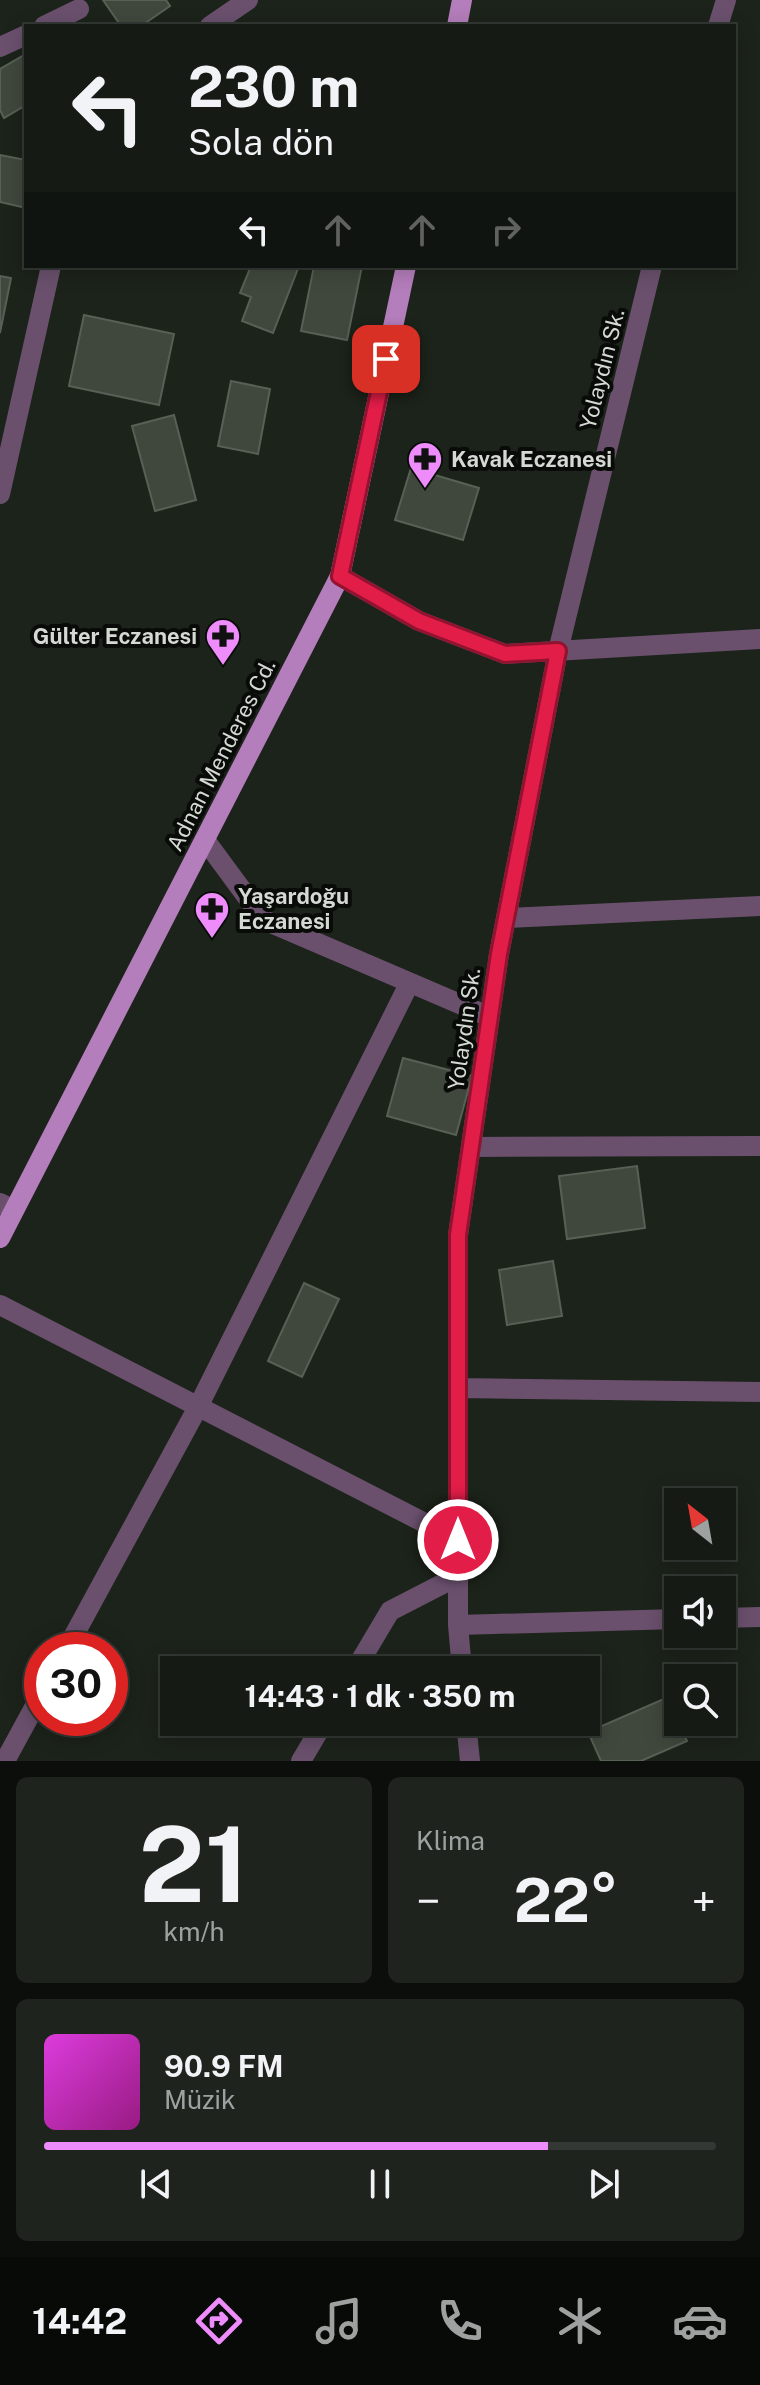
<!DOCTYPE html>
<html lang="tr">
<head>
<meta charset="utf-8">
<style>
  :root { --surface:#151a14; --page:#1e231d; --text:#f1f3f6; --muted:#9da1a0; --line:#343834; --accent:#ed8cfa }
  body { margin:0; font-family:"Public Sans",sans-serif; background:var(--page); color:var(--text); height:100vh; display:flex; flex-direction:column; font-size:30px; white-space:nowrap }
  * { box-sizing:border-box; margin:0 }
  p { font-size:26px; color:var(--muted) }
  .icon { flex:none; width:44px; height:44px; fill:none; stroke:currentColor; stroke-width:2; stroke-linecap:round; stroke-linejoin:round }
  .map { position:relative; height:1761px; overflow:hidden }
  .panel { display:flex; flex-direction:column; gap:16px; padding:16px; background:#0c0e0b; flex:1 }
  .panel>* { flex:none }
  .top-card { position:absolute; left:24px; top:24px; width:712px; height:244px; border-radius:0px; box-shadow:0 4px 20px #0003,0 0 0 2px var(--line); background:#151a14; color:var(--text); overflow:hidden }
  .needle { width:52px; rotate:329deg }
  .buttons { position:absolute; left:664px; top:1488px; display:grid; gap:16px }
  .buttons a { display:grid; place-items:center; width:72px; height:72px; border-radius:0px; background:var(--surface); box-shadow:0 4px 20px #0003,0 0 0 2px var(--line); font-size:40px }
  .speed { position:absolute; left:24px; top:1632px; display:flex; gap:16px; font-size:40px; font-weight:700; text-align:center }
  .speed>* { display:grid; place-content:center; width:104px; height:104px; border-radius:50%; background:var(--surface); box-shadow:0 4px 20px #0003,0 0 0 2px var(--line); line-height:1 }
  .speed .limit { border:12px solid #d22; background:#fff; color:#111 }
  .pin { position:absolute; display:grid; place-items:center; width:68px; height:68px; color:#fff; margin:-34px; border-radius:16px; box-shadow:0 4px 12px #0006 }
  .me { position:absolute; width:88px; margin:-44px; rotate:0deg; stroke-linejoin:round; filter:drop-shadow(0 0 6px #0008) }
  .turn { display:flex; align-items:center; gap:28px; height:168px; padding:0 32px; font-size:36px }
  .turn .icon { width:104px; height:104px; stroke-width:2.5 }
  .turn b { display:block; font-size:56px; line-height:68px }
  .lanes { display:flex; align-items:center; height:76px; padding:0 32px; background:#0003; justify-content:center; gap:40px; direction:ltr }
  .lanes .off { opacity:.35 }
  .big { font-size:60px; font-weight:700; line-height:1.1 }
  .panel .tile { flex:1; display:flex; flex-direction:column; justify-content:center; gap:12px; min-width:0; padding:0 28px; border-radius:12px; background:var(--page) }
  .panel .dial { align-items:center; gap:0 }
  .dial b { font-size:104px; line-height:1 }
  .song { display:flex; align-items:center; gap:24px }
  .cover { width:96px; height:96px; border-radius:12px; background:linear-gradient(135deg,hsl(300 70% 55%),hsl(310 70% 35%)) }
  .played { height:8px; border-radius:4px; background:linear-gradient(90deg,var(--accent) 75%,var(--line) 75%) }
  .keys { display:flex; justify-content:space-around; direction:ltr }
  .heat { display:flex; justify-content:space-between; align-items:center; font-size:44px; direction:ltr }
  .panel .tiles { flex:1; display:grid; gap:16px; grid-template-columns:1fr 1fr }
  .tile:last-child { grid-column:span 2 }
  .trip { position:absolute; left:160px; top:1656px; width:440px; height:80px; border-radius:0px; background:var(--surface); box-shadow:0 4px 20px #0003,0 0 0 2px var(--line); font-weight:700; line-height:80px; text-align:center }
  .tabs { display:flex; height:128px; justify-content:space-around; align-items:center; background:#080a08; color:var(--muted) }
  .tabs .icon { width:56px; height:56px }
  .tabs .on { color:var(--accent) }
  .tabs b { font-size:36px; color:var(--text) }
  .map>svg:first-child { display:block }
  .building { fill:#40483d; stroke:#576055; stroke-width:2 }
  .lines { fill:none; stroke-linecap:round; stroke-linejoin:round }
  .minor { stroke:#6a506d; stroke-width:20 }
  .major { stroke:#b47dbb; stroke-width:20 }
  .route-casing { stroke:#92132f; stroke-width:20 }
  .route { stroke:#e11d48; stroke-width:14 }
  .labels { text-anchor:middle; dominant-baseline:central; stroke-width:8; stroke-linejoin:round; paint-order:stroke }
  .street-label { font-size:22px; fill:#d4d9d3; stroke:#080b07 }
  .poi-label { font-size:22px; font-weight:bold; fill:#d4d9d3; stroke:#080b07; text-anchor:start }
</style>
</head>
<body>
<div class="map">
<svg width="760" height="1761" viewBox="0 0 760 1761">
  <rect width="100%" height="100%" fill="#1c231a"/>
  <path class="building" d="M 103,0 L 166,0 L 170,6 L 141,26 L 121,26 Z
    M 26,54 L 26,105 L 4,118 L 0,110 L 0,69 Z
    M 0,155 L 26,160 L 26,208 L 0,202 Z
    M 251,266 L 299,266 L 273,333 L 242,321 L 251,297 L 240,293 Z
    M 314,266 L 362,266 L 347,340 L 301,331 Z
    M 0,276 L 11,278 L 0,333 Z
    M 84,315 L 174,334 L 159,405 L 69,386 Z
    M 231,381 L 270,389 L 258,454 L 218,446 Z
    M 174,415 L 196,500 L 155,511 L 132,426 Z
    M 411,468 L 479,488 L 463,540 L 395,520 Z
    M 403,1058 L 472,1076 L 456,1135 L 387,1116 Z
    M 637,1166 L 645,1228 L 567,1239 L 559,1176 Z
    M 553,1261 L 562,1316 L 507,1325 L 499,1270 Z
    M 304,1283 L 339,1299 L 302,1377 L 268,1361 Z
    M 666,1698 L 687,1741 L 641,1761 L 601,1761 L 588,1732 Z"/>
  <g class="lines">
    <path class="minor" d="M 44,26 L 79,9
      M 210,26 L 248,0
      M 718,26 L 726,0
      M 0,47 L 26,35
      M 0,494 L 51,266
      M 340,576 L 419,621 L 505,654 L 760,639
      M 205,840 L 264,920 L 490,1017
      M 506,918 L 760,906
      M 471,1147 L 760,1146
      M 0,1203 L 14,1210
      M 0,1305 L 458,1540
      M 458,1388 L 760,1392
      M 722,1618 L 760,1617
      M 458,1625 L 678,1619
      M 66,1650 L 198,1407 L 409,984
      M 355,1670 L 390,1611 L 458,1576
      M 462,1670 L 458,1625 L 458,1235 L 499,954 L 558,651 L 652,266
      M 466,1722 L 470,1761
      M 5,1761 L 42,1693
      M 301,1761 L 324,1722"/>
    <path class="major" d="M 457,26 L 462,0
      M 0,1238 L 340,576 L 406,266"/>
  </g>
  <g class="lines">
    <g class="route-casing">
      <path id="route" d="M 386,359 L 340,576 L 419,621 L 505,654 L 558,651 L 499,954 L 458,1235 L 458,1540"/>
    </g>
    <use href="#route" class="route"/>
  </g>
  <defs>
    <g id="pharmacy-pin" transform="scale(1.8)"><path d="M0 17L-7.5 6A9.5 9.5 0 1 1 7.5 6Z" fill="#ed8cfa" stroke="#080b07"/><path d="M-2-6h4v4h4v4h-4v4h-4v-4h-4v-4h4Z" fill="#111"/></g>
  </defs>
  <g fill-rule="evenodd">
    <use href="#pharmacy-pin" x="425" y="459"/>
    <use href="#pharmacy-pin" x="223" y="636"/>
    <use href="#pharmacy-pin" x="212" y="909"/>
  </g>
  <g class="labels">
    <g class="street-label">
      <text transform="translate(602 369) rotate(-76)">Yolaydın Sk.</text>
      <text transform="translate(221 755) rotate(-63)">Adnan Menderes Cd.</text>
      <text transform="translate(464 1029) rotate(-82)">Yolaydın Sk.</text>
    </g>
    <g class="poi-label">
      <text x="451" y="459">Kavak Eczanesi</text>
      <text x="197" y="636" text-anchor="end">Gülter Eczanesi</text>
      <text x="238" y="896">Yaşardoğu<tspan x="238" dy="25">Eczanesi</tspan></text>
    </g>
  </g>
</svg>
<div class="buttons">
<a><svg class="needle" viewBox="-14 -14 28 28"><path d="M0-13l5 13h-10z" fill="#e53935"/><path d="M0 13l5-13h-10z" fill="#9da1a0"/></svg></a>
<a><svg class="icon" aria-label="sound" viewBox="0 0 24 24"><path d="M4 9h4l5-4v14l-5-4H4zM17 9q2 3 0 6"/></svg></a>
<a><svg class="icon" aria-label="search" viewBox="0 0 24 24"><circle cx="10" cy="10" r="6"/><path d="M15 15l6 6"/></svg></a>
</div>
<div class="speed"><div class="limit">30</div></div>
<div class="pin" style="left:386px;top:359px;background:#d93025"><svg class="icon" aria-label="arrive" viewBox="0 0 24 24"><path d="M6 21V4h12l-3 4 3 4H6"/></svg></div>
<svg class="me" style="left:458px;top:1540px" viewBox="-20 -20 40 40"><circle r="17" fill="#e11d48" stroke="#fff" stroke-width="3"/><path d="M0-11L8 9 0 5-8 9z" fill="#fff"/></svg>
<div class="trip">14:43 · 1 dk · 350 m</div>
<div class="top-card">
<div class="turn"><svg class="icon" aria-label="left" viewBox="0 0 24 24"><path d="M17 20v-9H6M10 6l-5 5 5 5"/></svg><div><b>230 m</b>Sola dön</div></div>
<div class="lanes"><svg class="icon" aria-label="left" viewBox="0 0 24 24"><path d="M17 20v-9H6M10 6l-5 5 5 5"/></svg><svg class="icon off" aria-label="ahead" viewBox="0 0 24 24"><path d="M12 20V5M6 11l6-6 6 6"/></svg><svg class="icon off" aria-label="ahead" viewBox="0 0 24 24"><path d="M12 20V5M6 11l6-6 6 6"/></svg><svg class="icon off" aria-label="right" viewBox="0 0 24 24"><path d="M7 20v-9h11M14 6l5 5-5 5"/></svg></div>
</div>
</div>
<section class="panel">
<div class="tiles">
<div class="tile dial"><b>21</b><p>km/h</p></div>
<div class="tile"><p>Klima</p>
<div class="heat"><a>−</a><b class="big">22°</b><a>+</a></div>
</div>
<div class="tile">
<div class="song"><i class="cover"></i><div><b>90.9 FM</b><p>Müzik</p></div></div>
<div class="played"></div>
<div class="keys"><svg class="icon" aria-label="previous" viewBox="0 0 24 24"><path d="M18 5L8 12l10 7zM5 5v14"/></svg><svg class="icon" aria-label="pause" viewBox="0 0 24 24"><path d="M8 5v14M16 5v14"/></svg><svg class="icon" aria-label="next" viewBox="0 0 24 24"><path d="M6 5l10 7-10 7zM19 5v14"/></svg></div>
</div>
</div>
</section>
<nav class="tabs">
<b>14:42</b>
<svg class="icon on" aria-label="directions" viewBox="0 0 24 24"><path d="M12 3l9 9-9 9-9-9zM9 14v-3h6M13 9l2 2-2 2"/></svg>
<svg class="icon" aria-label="music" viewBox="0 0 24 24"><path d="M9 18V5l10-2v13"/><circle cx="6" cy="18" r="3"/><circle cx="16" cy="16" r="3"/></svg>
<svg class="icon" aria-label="phone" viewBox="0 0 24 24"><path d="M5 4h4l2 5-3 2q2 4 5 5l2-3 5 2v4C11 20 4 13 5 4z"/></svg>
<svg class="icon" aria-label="climate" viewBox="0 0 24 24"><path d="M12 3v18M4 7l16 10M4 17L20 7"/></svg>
<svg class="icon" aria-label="car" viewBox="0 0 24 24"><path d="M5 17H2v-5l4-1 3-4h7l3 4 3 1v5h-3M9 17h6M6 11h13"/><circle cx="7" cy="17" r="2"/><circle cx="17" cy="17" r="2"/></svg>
</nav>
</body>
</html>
